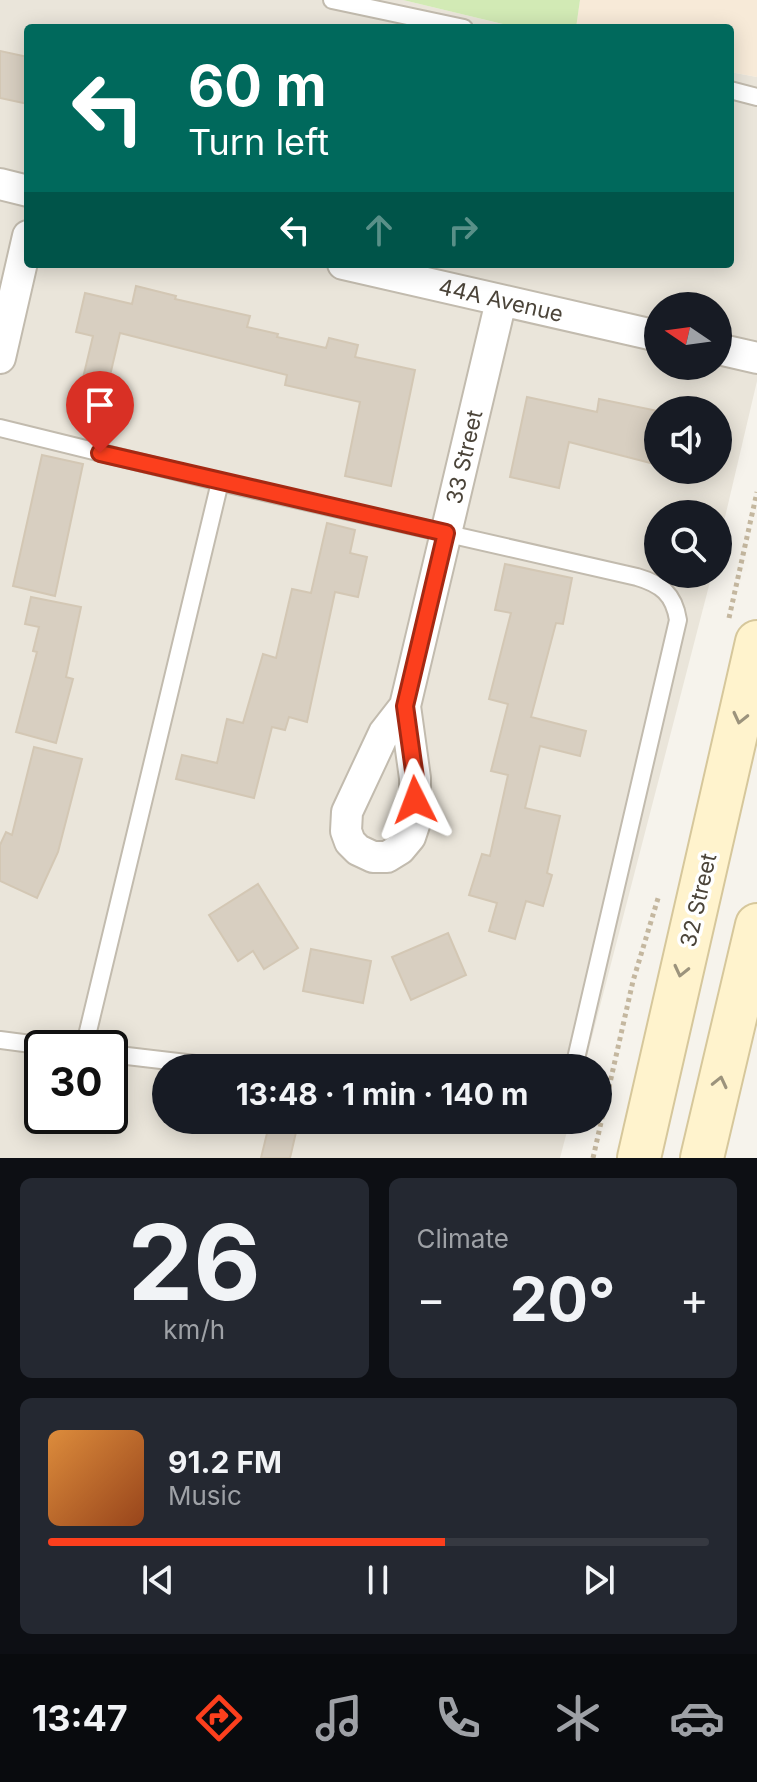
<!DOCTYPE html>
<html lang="en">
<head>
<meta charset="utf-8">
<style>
  :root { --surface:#171b24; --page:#242831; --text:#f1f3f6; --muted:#9ea1a6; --line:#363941; --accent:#fc3f1d }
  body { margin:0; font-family:Inter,sans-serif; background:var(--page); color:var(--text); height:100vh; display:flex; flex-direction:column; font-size:30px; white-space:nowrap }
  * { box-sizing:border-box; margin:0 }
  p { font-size:26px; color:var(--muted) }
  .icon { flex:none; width:44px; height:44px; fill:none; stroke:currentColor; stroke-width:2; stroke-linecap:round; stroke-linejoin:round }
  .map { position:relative; height:1158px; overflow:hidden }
  .details { display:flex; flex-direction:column; gap:20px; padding:20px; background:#0d0f14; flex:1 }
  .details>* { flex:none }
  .banner { position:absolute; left:24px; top:24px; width:710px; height:244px; border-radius:8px; box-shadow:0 4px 20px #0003; background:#00695c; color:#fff; overflow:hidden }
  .needle { width:52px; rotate:283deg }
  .fabs { position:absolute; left:644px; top:292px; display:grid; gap:16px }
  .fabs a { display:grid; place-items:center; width:88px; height:88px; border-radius:50%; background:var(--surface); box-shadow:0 4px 20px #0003; font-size:40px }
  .speed { position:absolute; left:24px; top:1030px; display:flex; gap:16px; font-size:40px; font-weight:700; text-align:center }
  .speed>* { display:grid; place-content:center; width:104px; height:104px; border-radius:50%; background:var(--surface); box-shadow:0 4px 20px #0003; line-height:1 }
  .speed .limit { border:4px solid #111; border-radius:12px; background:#fff; color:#111 }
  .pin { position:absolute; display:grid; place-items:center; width:68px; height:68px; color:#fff; margin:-82px -34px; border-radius:50% 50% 50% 0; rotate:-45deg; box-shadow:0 0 8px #0007 }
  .pin .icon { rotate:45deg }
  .me { position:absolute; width:88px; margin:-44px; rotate:357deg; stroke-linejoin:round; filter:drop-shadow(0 0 6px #0008) }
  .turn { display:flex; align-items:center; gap:28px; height:168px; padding:0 32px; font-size:36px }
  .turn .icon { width:104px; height:104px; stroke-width:2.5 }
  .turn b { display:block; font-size:56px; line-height:68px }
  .lanes { display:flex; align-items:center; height:76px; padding:0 32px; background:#0003; justify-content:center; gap:40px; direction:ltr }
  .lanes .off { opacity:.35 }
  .big { font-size:60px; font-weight:700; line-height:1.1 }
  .details .card { flex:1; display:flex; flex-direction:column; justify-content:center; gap:12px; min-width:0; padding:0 28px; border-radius:12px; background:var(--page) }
  .details .dial { align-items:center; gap:0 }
  .dial b { font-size:104px; line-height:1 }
  .song { display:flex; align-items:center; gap:24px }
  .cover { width:96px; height:96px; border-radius:12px; background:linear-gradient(135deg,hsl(30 70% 55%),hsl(20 70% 35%)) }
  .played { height:8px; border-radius:4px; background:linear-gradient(90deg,var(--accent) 60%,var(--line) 60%) }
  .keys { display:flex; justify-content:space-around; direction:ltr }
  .heat { display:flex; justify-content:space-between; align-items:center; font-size:44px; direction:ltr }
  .details .tiles { flex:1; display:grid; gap:20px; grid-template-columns:1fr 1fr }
  .card:last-child { grid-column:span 2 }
  .trip { position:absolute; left:152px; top:1054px; width:460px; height:80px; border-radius:40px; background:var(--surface); box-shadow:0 4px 20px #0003; font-weight:700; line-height:80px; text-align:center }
  .menu { display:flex; height:128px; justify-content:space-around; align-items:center; background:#090b0e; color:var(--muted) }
  .menu .icon { width:56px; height:56px }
  .menu .current { color:var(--accent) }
  .menu b { font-size:36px; color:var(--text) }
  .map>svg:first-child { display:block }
  .residential { fill:#eae5da; fill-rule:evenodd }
  .commercial { fill:#f7ead8 }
  .green { fill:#d2eab5 }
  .building { fill:#d8cfc1; stroke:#d3c7b4; stroke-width:2 }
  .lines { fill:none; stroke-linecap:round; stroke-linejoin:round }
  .service-casing { stroke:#c2bbae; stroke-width:20 }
  .minor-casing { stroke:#c2bbae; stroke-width:34 }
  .secondary-casing { stroke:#d6c79b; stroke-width:46 }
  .path { stroke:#c4b79f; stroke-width:5; stroke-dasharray:4 4; stroke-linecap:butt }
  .service { stroke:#fff; stroke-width:16 }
  .minor { stroke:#fff; stroke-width:30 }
  .secondary { stroke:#fff3cd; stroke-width:42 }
  .oneway { stroke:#9c937c }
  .route-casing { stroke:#a42913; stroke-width:20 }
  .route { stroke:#fc3f1d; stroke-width:14 }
  .labels { text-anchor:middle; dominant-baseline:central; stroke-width:7; stroke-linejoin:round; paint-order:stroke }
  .street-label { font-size:22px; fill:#4b4439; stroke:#fff }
</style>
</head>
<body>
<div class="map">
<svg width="757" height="1158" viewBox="0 0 757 1158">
  <rect width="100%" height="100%" fill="#f6f3ec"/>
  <path class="residential" d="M 0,0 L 403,0 L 519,28 L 28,28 L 28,264 L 730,264 L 730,72 L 757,77 L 757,381 L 718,547 L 718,514 L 658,514 L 658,574 L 712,574 L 584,1068 L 166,1068 L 166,1120 L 570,1120 L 560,1158 L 0,1158 ZM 658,306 L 718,306 L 718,366 L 658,366 ZM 658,410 L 718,410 L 718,470 L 658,470 ZM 42,1048 L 110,1048 L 110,1116 L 42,1116 Z"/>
  <path class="commercial" d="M 580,0 L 757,0 L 757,77 L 730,72 L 730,28 L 576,28 Z"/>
  <path class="green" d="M 403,0 L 580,0 L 576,28 L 519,28 Z"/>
  <path class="building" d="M 0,51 L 28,57 L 28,104 L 0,98 Z
    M 136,286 L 176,296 L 175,299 L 250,316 L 247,327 L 278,334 L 277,337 L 326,348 L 329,338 L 358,345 L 355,357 L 415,370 L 391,486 L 345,476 L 360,402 L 285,385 L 287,375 L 120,333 L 108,384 L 83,378 L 93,336 L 76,332 L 85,293 L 132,304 Z
    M 527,397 L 597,412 L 599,399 L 658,411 L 658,465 L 569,442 L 559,488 L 510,477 Z
    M 42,455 L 83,464 L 55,596 L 13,586 Z
    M 327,523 L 355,530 L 350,553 L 367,557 L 358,597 L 335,592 L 307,722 L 289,717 L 285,730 L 272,727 L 254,798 L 176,779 L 182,755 L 217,763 L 227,719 L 243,723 L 263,654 L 276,658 L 292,589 L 311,593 Z
    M 505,564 L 572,578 L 563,624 L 556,623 L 531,717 L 586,731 L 580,756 L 540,746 L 525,808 L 560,816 L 547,873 L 552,875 L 543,906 L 526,901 L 515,939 L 489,931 L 497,903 L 469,895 L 482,854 L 490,856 L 508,775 L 491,771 L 508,704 L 489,699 L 511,613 L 495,610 Z
    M 31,597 L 81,607 L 66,677 L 73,679 L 56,743 L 16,732 L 37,652 L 33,651 L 39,627 L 25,624 Z
    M 34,747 L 82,759 L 58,852 L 37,898 L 0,881 L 0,845 L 6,832 L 12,835 Z
    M 258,884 L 298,948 L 264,969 L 253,951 L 238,961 L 209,915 Z
    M 448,933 L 466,975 L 411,1000 L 392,957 Z
    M 311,949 L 371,961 L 363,1003 L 303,991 Z
    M 270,1121 L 297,1128 L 290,1158 L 261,1158 Z"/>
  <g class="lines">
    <g class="service-casing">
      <path id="service" d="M 332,0 L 464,28
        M 730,90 L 757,97
        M 0,428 L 220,482 L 637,577 C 661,584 674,594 678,620 L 575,1063 L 571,1068
        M 0,1040 L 62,1048
        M 84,1048 L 220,482
        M 110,1054 L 229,1068"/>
    </g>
    <g class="minor-casing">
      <path id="minor" d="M 0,184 L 28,191
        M 343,264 L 658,336
        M 718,349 L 757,358
        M 0,358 L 28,236
        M 405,706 L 384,733 L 347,812 L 346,831 L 350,842 L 358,850 L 373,857 L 387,857 L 400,849 L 410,837 L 415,822 L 415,778 L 405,706 L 501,301"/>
    </g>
    <g class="secondary-casing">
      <path id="secondary" d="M 639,1158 L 757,642
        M 702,1158 L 757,925"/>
    </g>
    <path class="path" d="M 729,618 L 757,492
      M 593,1158 L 633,981 L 659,895"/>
    <use href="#service" class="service"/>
    <use href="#minor" class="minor"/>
    <use href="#secondary" class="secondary"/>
  </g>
  <defs><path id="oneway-chevron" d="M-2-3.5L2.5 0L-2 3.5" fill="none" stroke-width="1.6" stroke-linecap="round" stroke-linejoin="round" transform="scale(2)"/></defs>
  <g class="oneway">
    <use href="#oneway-chevron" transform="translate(740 718) rotate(103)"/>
    <use href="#oneway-chevron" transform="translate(681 971) rotate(103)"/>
    <use href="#oneway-chevron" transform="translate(720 1082) rotate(-77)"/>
  </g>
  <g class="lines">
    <g class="route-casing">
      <path id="route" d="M 100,453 L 446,533 L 405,706 L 415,778 L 415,800"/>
    </g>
    <use href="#route" class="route"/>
  </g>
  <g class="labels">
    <g class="street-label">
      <text transform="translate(501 300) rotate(13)">44A Avenue</text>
      <text transform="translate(464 457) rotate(-77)">33 Street</text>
      <text transform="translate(698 900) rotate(-77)">32 Street</text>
    </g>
  </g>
</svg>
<div class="fabs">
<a><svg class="needle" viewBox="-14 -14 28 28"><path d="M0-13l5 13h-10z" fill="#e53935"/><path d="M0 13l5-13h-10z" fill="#9ea1a6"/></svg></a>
<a><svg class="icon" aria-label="sound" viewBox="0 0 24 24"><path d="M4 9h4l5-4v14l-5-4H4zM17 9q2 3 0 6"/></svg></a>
<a><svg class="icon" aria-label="search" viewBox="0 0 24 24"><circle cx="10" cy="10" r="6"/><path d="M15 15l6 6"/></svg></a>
</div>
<div class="speed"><div class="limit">30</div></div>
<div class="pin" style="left:100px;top:453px;background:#d93025"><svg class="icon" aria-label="arrive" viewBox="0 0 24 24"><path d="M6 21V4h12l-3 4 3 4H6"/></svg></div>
<svg class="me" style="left:415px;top:800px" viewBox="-20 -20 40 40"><path d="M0-17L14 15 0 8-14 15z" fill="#fc3f1d" stroke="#fff" stroke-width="4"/></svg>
<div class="trip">13:48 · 1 min · 140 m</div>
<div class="banner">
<div class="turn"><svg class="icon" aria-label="left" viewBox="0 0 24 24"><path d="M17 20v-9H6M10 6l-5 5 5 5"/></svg><div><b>60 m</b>Turn left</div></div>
<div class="lanes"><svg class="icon" aria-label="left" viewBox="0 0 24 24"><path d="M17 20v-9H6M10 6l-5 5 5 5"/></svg><svg class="icon off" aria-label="ahead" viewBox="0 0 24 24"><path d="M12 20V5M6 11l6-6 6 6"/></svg><svg class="icon off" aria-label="right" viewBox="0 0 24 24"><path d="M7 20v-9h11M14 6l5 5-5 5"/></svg></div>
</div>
</div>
<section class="details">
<div class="tiles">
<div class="card dial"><b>26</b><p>km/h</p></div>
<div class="card"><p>Climate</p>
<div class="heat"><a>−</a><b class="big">20°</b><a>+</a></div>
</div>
<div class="card">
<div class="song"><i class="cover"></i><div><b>91.2 FM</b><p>Music</p></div></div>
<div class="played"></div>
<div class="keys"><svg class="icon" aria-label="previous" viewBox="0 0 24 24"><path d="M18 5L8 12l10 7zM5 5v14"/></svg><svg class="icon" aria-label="pause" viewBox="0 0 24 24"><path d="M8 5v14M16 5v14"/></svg><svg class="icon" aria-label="next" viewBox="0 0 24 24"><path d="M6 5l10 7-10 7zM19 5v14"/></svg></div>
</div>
</div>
</section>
<nav class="menu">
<b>13:47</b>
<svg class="icon current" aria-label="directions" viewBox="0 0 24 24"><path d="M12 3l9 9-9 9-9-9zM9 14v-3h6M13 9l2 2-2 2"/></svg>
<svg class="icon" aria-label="music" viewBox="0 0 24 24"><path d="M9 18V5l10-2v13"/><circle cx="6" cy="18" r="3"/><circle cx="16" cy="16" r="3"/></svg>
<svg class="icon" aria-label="phone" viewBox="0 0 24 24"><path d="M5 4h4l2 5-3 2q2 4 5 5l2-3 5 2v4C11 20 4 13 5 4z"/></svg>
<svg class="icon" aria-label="climate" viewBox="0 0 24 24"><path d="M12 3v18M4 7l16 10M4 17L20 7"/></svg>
<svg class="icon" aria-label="car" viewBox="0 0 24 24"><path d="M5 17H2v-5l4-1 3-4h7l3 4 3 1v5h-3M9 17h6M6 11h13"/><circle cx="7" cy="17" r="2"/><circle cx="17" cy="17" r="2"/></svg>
</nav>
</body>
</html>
